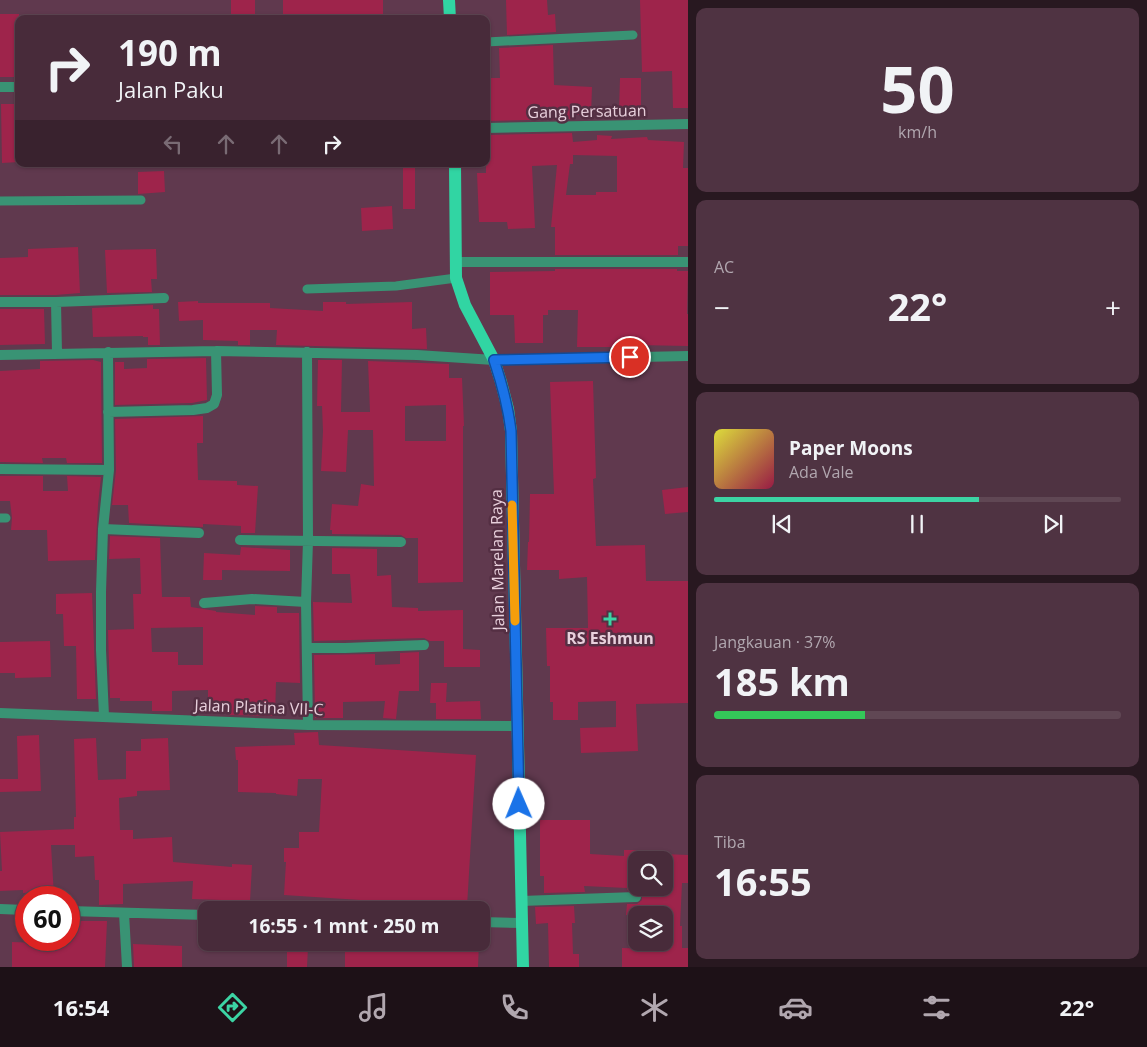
<!DOCTYPE html>
<html lang="id">
<head>
<meta charset="utf-8">
<style>
  :root { --surface:#482b3a; --page:#4f3342; --text:#f1f3f6; --muted:#b1a7af; --line:#604754; --accent:#3cd4a4 }
  body { margin:0; font-family:"Open Sans",sans-serif; background:var(--page); color:var(--text); height:100vh; display:flex; flex-direction:column; font-size:19px; white-space:nowrap }
  * { box-sizing:border-box; margin:0 }
  p { font-size:16px; color:var(--muted) }
  .icon { flex:none; width:28px; height:28px; fill:none; stroke:currentColor; stroke-width:2; stroke-linecap:round; stroke-linejoin:round }
  .map { position:relative; flex:1; overflow:hidden }
  .panel { display:flex; flex-direction:column; gap:8px; padding:8px; background:#281820; width:459px }
  .panel>* { flex:none }
  .top-card { position:absolute; left:15px; top:15px; width:475px; height:152px; border-radius:10px; box-shadow:0 1px 4px #0004,0 0 0 1px var(--line); background:#482b3a; color:var(--text); overflow:hidden }
  .fabs { position:absolute; left:628px; top:851px; display:grid; gap:10px }
  .fabs a { display:grid; place-items:center; width:45px; height:45px; border-radius:10px; background:var(--surface); box-shadow:0 1px 4px #0004,0 0 0 1px var(--line); font-size:25px }
  .speed { position:absolute; left:15px; top:886px; display:flex; gap:10px; font-size:25px; font-weight:700; text-align:center }
  .speed>* { display:grid; place-content:center; width:65px; height:65px; border-radius:50%; background:var(--surface); box-shadow:0 1px 4px #0004,0 0 0 1px var(--line); line-height:1 }
  .speed .limit { border:8px solid #d22; background:#fff; color:#111 }
  .pin { position:absolute; display:grid; place-items:center; width:42px; height:42px; color:#fff; margin:-21px; border:2px solid #fff; border-radius:50%; box-shadow:0 1px 5px #0007 }
  .me { position:absolute; width:55px; margin:-28px; rotate:359deg; stroke-linejoin:round; filter:drop-shadow(0 0 4px #0008) }
  .turn { display:flex; align-items:center; gap:18px; height:105px; padding:0 20px; font-size:22px }
  .turn .icon { width:65px; height:65px; stroke-width:2.5 }
  .turn b { display:block; font-size:35px; line-height:42px }
  .lanes { display:flex; align-items:center; height:48px; padding:0 20px; background:#0003; justify-content:center; gap:25px; direction:ltr }
  .lanes .off { opacity:.35 }
  .big { font-size:38px; font-weight:700; line-height:1.1 }
  .panel .card { flex:1; display:flex; flex-direction:column; justify-content:center; gap:8px; min-width:0; padding:0 18px; border-radius:10px; background:var(--page) }
  .panel .dial { align-items:center; gap:0 }
  .dial b { font-size:65px; line-height:1 }
  .song { display:flex; align-items:center; gap:15px }
  .cover { width:60px; height:60px; border-radius:8px; background:linear-gradient(135deg,hsl(60 70% 55%),hsl(340 70% 35%)) }
  .played { height:5px; border-radius:2px; background:linear-gradient(90deg,var(--accent) 65%,var(--line) 65%) }
  .keys { display:flex; justify-content:space-around; direction:ltr }
  .heat { display:flex; justify-content:space-between; align-items:center; font-size:28px; direction:ltr }
  .charge { height:8px; border-radius:4px; background:linear-gradient(90deg,#34c759 37%,var(--line) 0) }
  .trip { position:absolute; left:198px; top:901px; width:292px; height:50px; border-radius:10px; background:var(--surface); box-shadow:0 1px 4px #0004,0 0 0 1px var(--line); font-weight:700; line-height:50px; text-align:center }
  .menu { display:flex; height:80px; justify-content:space-around; align-items:center; background:#1d1117; color:var(--muted) }
  .menu .icon { width:35px; height:35px }
  .menu .on { color:var(--accent) }
  .menu b { font-size:22px; color:var(--text) }
  main { display:flex; flex:1; min-height:0 }
  .map>svg:first-child { display:block }
  .building { fill:#9e244b; fill-rule:evenodd }
  .lines { fill:none; stroke-linecap:round; stroke-linejoin:round }
  .service { stroke:#399374; stroke-width:9 }
  .minor { stroke:#399374; stroke-width:10 }
  .primary { stroke:#31d5a3; stroke-width:12 }
  .route-casing { stroke:#114b97; stroke-width:12 }
  .route { stroke:#1a73e8; stroke-width:9 }
  .slow { stroke:#f59e0b; stroke-width:9 }
  .poi-dot { fill:#3cd4a4; stroke:#542f43; stroke-width:2 }
  .labels { text-anchor:middle; dominant-baseline:central; stroke-width:5; stroke-linejoin:round; paint-order:stroke }
  .street-label { font-size:16px; fill:#e8d0dc; stroke:#542f43 }
  .poi-label { font-size:16px; font-weight:bold; fill:#e8d0dc; stroke:#542f43 }
</style>
</head>
<body>
<main>
<div class="map">
<svg width="689" height="967" viewBox="0 0 689 967">
  <rect width="100%" height="100%" fill="#60394e"/>
  <path class="building" d="M 231,0 L 255,0 L 255,19 L 231,19 Z
    M 283,0 L 383,0 L 383,19 L 283,19 Z
    M 506,0 L 547,0 L 548,15 L 555,14 L 556,32 L 507,35 Z
    M 640,0 L 689,0 L 689,108 L 673,108 L 672,71 L 642,72 Z
    M 0,14 L 19,14 L 19,77 L 0,77 Z
    M 553,45 L 554,85 L 592,87 L 591,115 L 572,115 L 572,119 L 488,121 L 486,78 L 500,78 L 499,48 Z
    M 620,78 L 641,78 L 641,110 L 619,111 Z
    M 1,104 L 18,104 L 19,162 L 2,163 Z
    M 572,133 L 573,142 L 597,140 L 597,135 L 612,136 L 611,139 L 647,137 L 648,140 L 684,142 L 683,168 L 689,168 L 689,246 L 678,246 L 678,255 L 555,255 L 555,227 L 551,227 L 557,165 L 532,166 L 535,228 L 508,229 L 507,222 L 479,222 L 477,173 L 486,173 L 486,138 L 488,138 L 488,135 ZM 573,155 L 617,156 L 617,192 L 596,192 L 596,195 L 566,195 L 570,164 L 573,164 Z
    M 403,164 L 415,164 L 415,209 L 403,209 Z
    M 164,171 L 165,192 L 138,194 L 138,172 Z
    M 392,206 L 393,229 L 362,231 L 361,208 Z
    M 78,247 L 80,293 L 56,295 L 0,295 L 0,258 L 28,257 L 28,249 Z
    M 156,249 L 157,279 L 151,279 L 152,292 L 107,293 L 105,250 Z
    M 555,269 L 677,269 L 677,271 L 688,271 L 687,314 L 689,314 L 689,346 L 636,345 L 636,347 L 577,347 L 578,310 L 548,310 L 548,315 L 543,315 L 543,343 L 515,343 L 514,315 L 490,315 L 490,272 L 555,271 Z
    M 198,301 L 198,303 L 270,303 L 270,308 L 323,311 L 323,302 L 346,302 L 346,304 L 412,302 L 412,329 L 426,328 L 427,349 L 276,345 L 277,330 L 250,330 L 250,345 L 238,345 L 238,341 L 203,340 L 203,320 L 179,321 L 178,302 Z
    M 153,305 L 153,309 L 159,309 L 160,345 L 148,345 L 148,337 L 143,337 L 143,336 L 93,337 L 92,308 Z
    M 0,309 L 44,309 L 45,344 L 0,345 Z
    M 206,358 L 207,400 L 192,403 L 115,405 L 115,362 L 124,362 L 124,369 L 147,368 L 147,359 Z
    M 93,360 L 101,362 L 102,463 L 67,463 L 66,458 L 42,458 L 43,463 L 0,462 L 0,371 L 40,369 L 40,361 Z
    M 318,360 L 342,360 L 341,412 L 370,412 L 368,361 L 449,364 L 449,378 L 462,378 L 464,426 L 463,426 L 463,582 L 418,583 L 418,538 L 406,538 L 401,535 L 332,534 L 332,530 L 330,530 L 332,504 L 358,506 L 361,484 L 374,486 L 373,430 L 348,430 L 346,472 L 321,471 L 323,431 L 322,406 L 317,406 ZM 446,405 L 446,441 L 405,441 L 405,406 Z
    M 593,381 L 596,478 L 593,479 L 596,546 L 645,545 L 646,581 L 689,581 L 689,703 L 636,704 L 638,751 L 581,753 L 580,728 L 616,727 L 616,701 L 578,702 L 578,720 L 553,720 L 553,702 L 550,702 L 550,666 L 547,666 L 546,628 L 588,628 L 587,577 L 559,579 L 559,570 L 527,570 L 528,542 L 529,542 L 530,494 L 554,494 L 550,382 Z
    M 203,416 L 203,443 L 197,443 L 198,480 L 237,481 L 237,485 L 258,486 L 255,533 L 241,533 L 241,526 L 203,524 L 203,527 L 129,523 L 128,505 L 112,505 L 116,470 L 115,419 Z
    M 0,476 L 43,476 L 43,491 L 68,491 L 67,476 L 101,477 L 98,505 L 95,560 L 48,561 L 47,530 L 11,530 L 12,518 L 10,501 L 0,501 Z
    M 689,487 L 689,512 L 665,514 L 662,490 Z
    M 110,536 L 160,538 L 162,597 L 190,597 L 191,607 L 216,611 L 216,612 L 255,615 L 255,606 L 277,607 L 277,613 L 299,613 L 300,683 L 276,682 L 275,716 L 230,715 L 231,707 L 208,707 L 208,690 L 172,691 L 172,711 L 152,711 L 152,701 L 120,701 L 120,698 L 110,698 L 108,630 L 134,629 L 133,594 L 141,594 L 140,558 L 109,559 ZM 203,627 L 203,665 L 178,665 L 178,652 L 152,652 L 151,628 Z
    M 241,547 L 290,550 L 290,571 L 222,570 L 222,580 L 203,580 L 204,553 L 240,555 Z
    M 332,548 L 377,549 L 377,576 L 391,575 L 392,607 L 418,608 L 418,611 L 463,610 L 463,649 L 480,650 L 480,667 L 444,667 L 444,641 L 430,641 L 424,638 L 314,641 L 313,602 L 352,603 L 350,574 L 332,574 Z
    M 92,593 L 96,699 L 77,699 L 76,646 L 64,646 L 63,614 L 56,614 L 56,594 Z
    M 50,641 L 51,677 L 15,678 L 15,673 L 0,673 L 0,642 Z
    M 419,652 L 419,691 L 399,691 L 396,719 L 383,718 L 385,701 L 343,702 L 343,718 L 315,718 L 314,655 L 375,654 L 375,665 L 400,664 L 400,653 Z
    M 431,683 L 447,683 L 446,702 L 480,701 L 481,719 L 436,719 L 436,703 L 430,703 Z
    M 318,732 L 319,745 L 476,755 L 467,907 L 284,895 L 286,862 L 284,862 L 284,848 L 299,848 L 299,832 L 319,832 L 322,779 L 298,779 L 297,796 L 276,794 L 276,793 L 238,792 L 238,760 L 236,760 L 235,747 L 295,745 L 294,733 Z
    M 39,735 L 41,791 L 0,792 L 0,779 L 18,779 L 17,736 Z
    M 96,738 L 98,780 L 126,779 L 126,751 L 141,751 L 141,739 L 168,738 L 170,790 L 137,791 L 137,796 L 119,798 L 120,830 L 133,830 L 133,839 L 172,837 L 173,862 L 232,867 L 232,864 L 252,865 L 250,901 L 192,899 L 193,881 L 123,884 L 123,904 L 99,905 L 99,880 L 95,880 L 94,856 L 75,857 L 75,845 L 51,845 L 54,896 L 40,896 L 40,892 L 23,893 L 23,890 L 0,891 L 0,871 L 2,871 L 0,832 L 74,829 L 74,817 L 76,817 L 74,739 Z
    M 540,820 L 590,820 L 590,854 L 624,856 L 624,850 L 636,850 L 636,888 L 664,888 L 664,854 L 689,855 L 689,883 L 682,883 L 680,926 L 682,926 L 682,948 L 689,948 L 689,967 L 622,967 L 622,948 L 659,949 L 659,942 L 664,942 L 664,915 L 626,915 L 627,904 L 637,904 L 642,900 L 642,894 L 639,891 L 627,890 L 627,888 L 584,886 L 585,892 L 544,893 L 544,876 L 540,876 Z
    M 574,906 L 575,923 L 572,923 L 573,954 L 579,954 L 579,967 L 549,967 L 548,923 L 536,924 L 535,907 Z
    M 69,921 L 107,921 L 105,967 L 12,967 L 12,942 L 68,944 Z
    M 371,942 L 479,942 L 478,967 L 345,967 L 345,952 L 371,952 Z
    M 133,944 L 182,946 L 182,967 L 134,967 Z
    M 287,948 L 308,948 L 307,967 L 287,967 Z"/>
  <g class="lines">
    <path class="service" d="M 486,42 L 633,35
      M 0,201 L 141,200
      M 307,289 L 396,286 L 456,278
      M 0,518 L 6,518"/>
    <path class="minor" d="M 0,87 L 19,87
      M 486,128 L 689,124
      M 455,262 L 689,262
      M 0,302 L 56,302 L 164,298
      M 56,302 L 57,353
      M 307,352 L 308,541 L 306,602 L 308,725
      M 0,355 L 216,351 L 417,355 L 494,360 L 689,356
      M 108,412 L 193,410 L 207,408 L 214,404 L 217,395 L 216,351
      M 0,469 L 109,470
      M 103,529 L 199,533
      M 240,540 L 401,542
      M 204,603 L 252,599 L 306,602
      M 307,648 L 345,648 L 424,645
      M 0,713 L 308,725 L 518,726
      M 104,716 L 101,650 L 101,592 L 103,529 L 109,470 L 108,352
      M 521,901 L 636,897
      M 0,909 L 26,910
      M 69,911 L 206,915
      M 124,913 L 127,967
      M 481,922 L 521,923"/>
    <path class="primary" d="M 449,0 L 450,19
      M 455,164 L 456,278 L 465,305 L 494,360 L 501,382 L 508,409 L 511,431 L 523,967"/>
  </g>
  <g class="lines">
    <g class="route-casing">
      <path id="route" d="M 519,804 L 511,431 C 508,406 502,384 494,360 L 630,357"/>
    </g>
    <use href="#route" class="route"/>
    <path class="slow" d="M 512,505 L 515,621"/>
  </g>
  <path class="poi-dot" d="M607.5 611.5h5v5h5v5h-5v5h-5v-5h-5v-5h5z"/>
  <g class="labels">
    <g class="street-label">
      <text transform="translate(587 111) rotate(-1)">Gang Persatuan</text>
      <text transform="translate(497 560) rotate(-91)">Jalan Marelan Raya</text>
      <text transform="translate(259 707) rotate(2)">Jalan Platina VII-C</text>
    </g>
    <g class="poi-label">
      <text x="610" y="638">RS Eshmun</text>
    </g>
  </g>
</svg>
<div class="fabs">
<a><svg class="icon" aria-label="search" viewBox="0 0 24 24"><circle cx="10" cy="10" r="6"/><path d="M15 15l6 6"/></svg></a>
<a><svg class="icon" aria-label="layers" viewBox="0 0 24 24"><path d="M12 4l9 5-9 5-9-5zM3 14l9 5 9-5"/></svg></a>
</div>
<div class="speed"><div class="limit">60</div></div>
<div class="pin" style="left:630px;top:357px;background:#d93025"><svg class="icon" aria-label="arrive" viewBox="0 0 24 24"><path d="M6 21V4h12l-3 4 3 4H6"/></svg></div>
<svg class="me" style="left:519px;top:804px" viewBox="-20 -20 40 40"><circle r="19" fill="#fff"/><path d="M0-13L10 11 0 6-10 11z" fill="#1a73e8"/></svg>
<div class="trip">16:55 · 1 mnt · 250 m</div>
<div class="top-card">
<div class="turn"><svg class="icon" aria-label="right" viewBox="0 0 24 24"><path d="M7 20v-9h11M14 6l5 5-5 5"/></svg><div><b>190 m</b>Jalan Paku</div></div>
<div class="lanes"><svg class="icon off" aria-label="left" viewBox="0 0 24 24"><path d="M17 20v-9H6M10 6l-5 5 5 5"/></svg><svg class="icon off" aria-label="ahead" viewBox="0 0 24 24"><path d="M12 20V5M6 11l6-6 6 6"/></svg><svg class="icon off" aria-label="ahead" viewBox="0 0 24 24"><path d="M12 20V5M6 11l6-6 6 6"/></svg><svg class="icon" aria-label="right" viewBox="0 0 24 24"><path d="M7 20v-9h11M14 6l5 5-5 5"/></svg></div>
</div>
</div>
<section class="panel">
<div class="card dial"><b>50</b><p>km/h</p></div>
<div class="card"><p>AC</p>
<div class="heat"><a>−</a><b class="big">22°</b><a>+</a></div>
</div>
<div class="card">
<div class="song"><i class="cover"></i><div><b>Paper Moons</b><p>Ada Vale</p></div></div>
<div class="played"></div>
<div class="keys"><svg class="icon" aria-label="previous" viewBox="0 0 24 24"><path d="M18 5L8 12l10 7zM5 5v14"/></svg><svg class="icon" aria-label="pause" viewBox="0 0 24 24"><path d="M8 5v14M16 5v14"/></svg><svg class="icon" aria-label="next" viewBox="0 0 24 24"><path d="M6 5l10 7-10 7zM19 5v14"/></svg></div>
</div>
<div class="card"><p>Jangkauan · 37%</p><b class="big">185 km</b><div class="charge"></div></div>
<div class="card"><p>Tiba</p><b class="big">16:55</b></div>
</section>
</main>
<nav class="menu">
<b>16:54</b>
<svg class="icon on" aria-label="directions" viewBox="0 0 24 24"><path d="M12 3l9 9-9 9-9-9zM9 14v-3h6M13 9l2 2-2 2"/></svg>
<svg class="icon" aria-label="music" viewBox="0 0 24 24"><path d="M9 18V5l10-2v13"/><circle cx="6" cy="18" r="3"/><circle cx="16" cy="16" r="3"/></svg>
<svg class="icon" aria-label="phone" viewBox="0 0 24 24"><path d="M5 4h4l2 5-3 2q2 4 5 5l2-3 5 2v4C11 20 4 13 5 4z"/></svg>
<svg class="icon" aria-label="climate" viewBox="0 0 24 24"><path d="M12 3v18M4 7l16 10M4 17L20 7"/></svg>
<svg class="icon" aria-label="car" viewBox="0 0 24 24"><path d="M5 17H2v-5l4-1 3-4h7l3 4 3 1v5h-3M9 17h6M6 11h13"/><circle cx="7" cy="17" r="2"/><circle cx="17" cy="17" r="2"/></svg>
<svg class="icon" aria-label="filters" viewBox="0 0 24 24"><path d="M4 7h16M4 17h16"/><circle cx="9" cy="7" r="2"/><circle cx="15" cy="17" r="2"/></svg>
<b>22°</b>
</nav>
</body>
</html>
